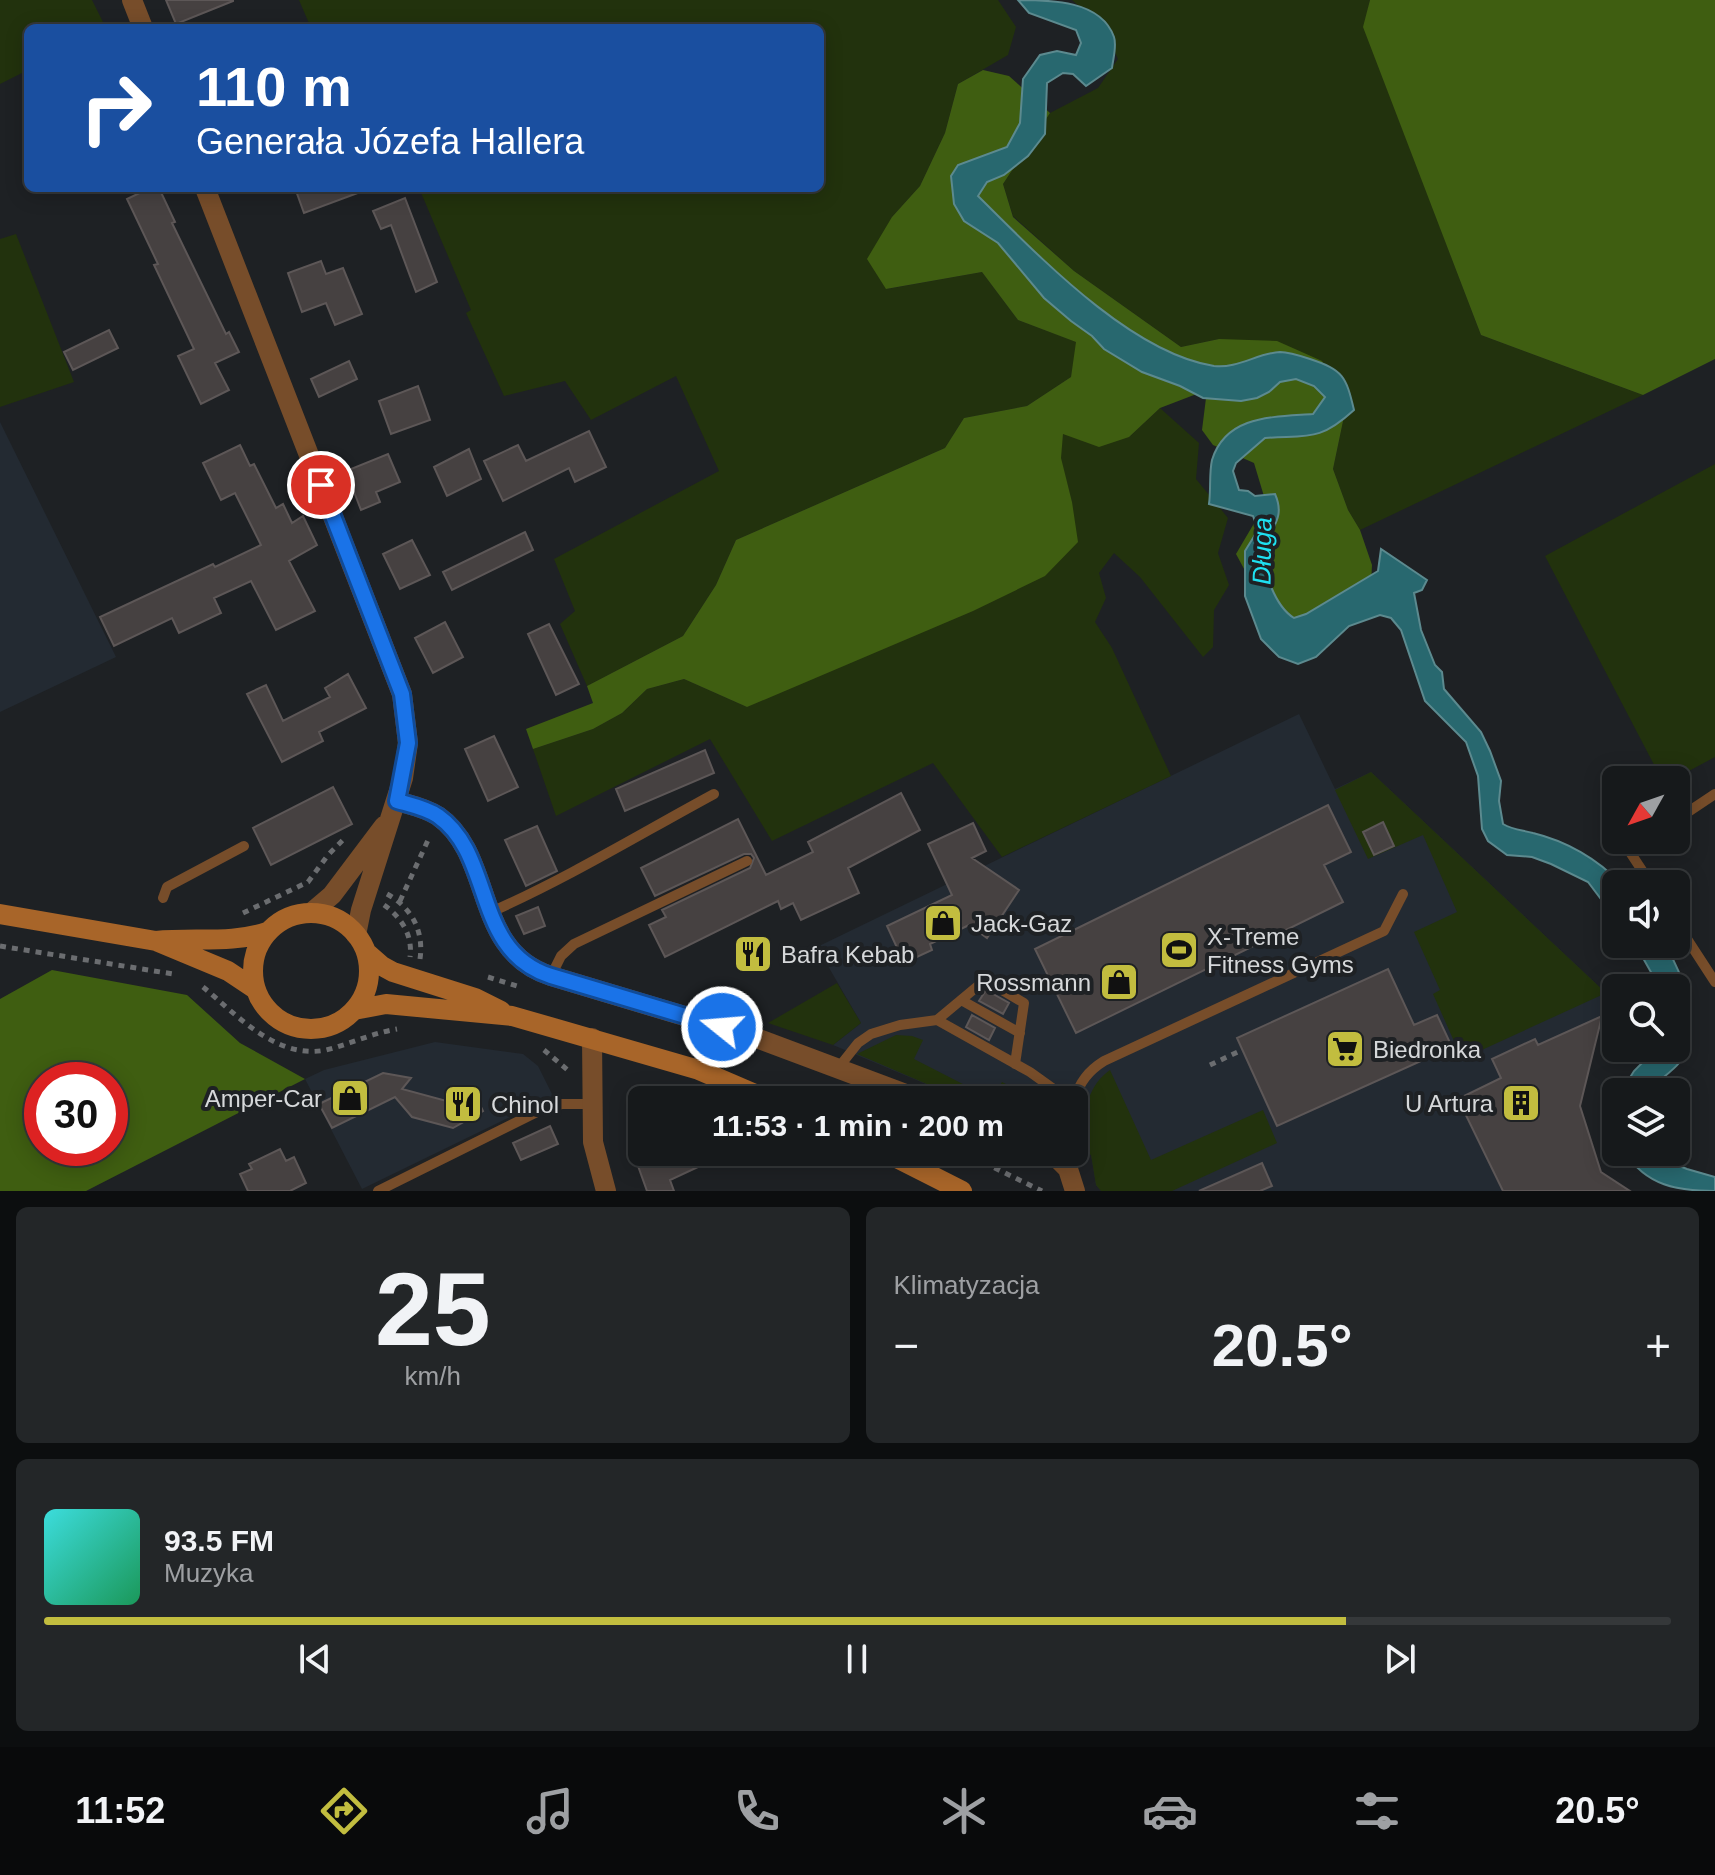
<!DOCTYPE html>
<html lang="pl">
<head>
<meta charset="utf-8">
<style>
  :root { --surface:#16191b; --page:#232628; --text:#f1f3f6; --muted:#9ea0a3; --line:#35383a; --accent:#c2bd3f }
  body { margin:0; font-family:Arial,sans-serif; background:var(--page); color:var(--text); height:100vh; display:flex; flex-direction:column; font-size:30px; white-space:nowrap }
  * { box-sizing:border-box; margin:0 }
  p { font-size:26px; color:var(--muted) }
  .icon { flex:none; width:44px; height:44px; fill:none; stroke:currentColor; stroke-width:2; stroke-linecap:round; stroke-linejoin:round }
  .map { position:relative; height:1191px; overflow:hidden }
  .sheet { display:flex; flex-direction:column; gap:16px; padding:16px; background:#0c0e0f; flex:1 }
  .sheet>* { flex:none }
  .top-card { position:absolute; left:24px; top:24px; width:800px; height:168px; border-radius:12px; box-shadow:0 4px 20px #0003,0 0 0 2px var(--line); background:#1a4fa0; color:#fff; overflow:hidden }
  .needle { width:52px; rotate:230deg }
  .buttons { position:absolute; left:1602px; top:766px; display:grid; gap:16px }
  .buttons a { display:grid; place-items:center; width:88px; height:88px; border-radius:12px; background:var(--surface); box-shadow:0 4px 20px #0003,0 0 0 2px var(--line); font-size:40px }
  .speed { position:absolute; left:24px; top:1062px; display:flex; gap:16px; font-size:40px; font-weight:700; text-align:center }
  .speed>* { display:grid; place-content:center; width:104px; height:104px; border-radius:50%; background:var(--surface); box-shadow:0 4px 20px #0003,0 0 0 2px var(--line); line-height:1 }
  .speed .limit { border:12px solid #d22; background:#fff; color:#111 }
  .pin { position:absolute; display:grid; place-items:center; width:68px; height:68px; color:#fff; margin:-34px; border:4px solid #fff; border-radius:50%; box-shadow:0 2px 8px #0007 }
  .me { position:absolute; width:88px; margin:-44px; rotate:287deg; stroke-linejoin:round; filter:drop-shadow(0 0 6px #0008) }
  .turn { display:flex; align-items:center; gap:28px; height:168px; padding:0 40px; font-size:36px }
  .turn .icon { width:104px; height:104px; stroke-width:2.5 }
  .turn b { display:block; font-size:56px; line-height:68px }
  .big { font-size:60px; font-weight:800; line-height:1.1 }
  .sheet .widget { flex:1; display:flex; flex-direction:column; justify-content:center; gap:12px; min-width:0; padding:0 28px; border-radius:12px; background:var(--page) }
  .sheet .dial { align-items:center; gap:0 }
  .dial b { font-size:104px; line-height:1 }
  .song { display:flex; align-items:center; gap:24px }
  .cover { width:96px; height:96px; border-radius:12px; background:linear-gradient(135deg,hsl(180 70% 55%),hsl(150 70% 35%)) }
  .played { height:8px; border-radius:4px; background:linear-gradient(90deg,var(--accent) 80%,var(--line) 80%) }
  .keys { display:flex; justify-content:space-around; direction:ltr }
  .heat { display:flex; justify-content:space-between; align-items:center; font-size:44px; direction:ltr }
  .sheet .tiles { flex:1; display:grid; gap:16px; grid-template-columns:1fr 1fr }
  .widget:last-child { grid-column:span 2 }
  .trip { position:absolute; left:628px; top:1086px; width:460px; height:80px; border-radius:12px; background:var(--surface); box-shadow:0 4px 20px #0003,0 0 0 2px var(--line); font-weight:800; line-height:80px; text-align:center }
  .tabs { display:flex; height:128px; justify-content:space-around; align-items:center; background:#090a0b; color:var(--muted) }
  .tabs .icon { width:56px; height:56px }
  .tabs .on { color:var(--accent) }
  .tabs b { font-size:36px; color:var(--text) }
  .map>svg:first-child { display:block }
  .built { fill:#232a32 }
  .green { fill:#22320d }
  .forest { fill:#3f5e11; fill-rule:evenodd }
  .water { fill:#28686f; stroke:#5c8a8f; stroke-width:2 }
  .building { fill:#464141; stroke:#5d5757; stroke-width:2 }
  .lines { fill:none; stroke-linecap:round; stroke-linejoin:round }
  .path { stroke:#6b6d70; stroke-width:5; stroke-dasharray:6 6; stroke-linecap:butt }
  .service { stroke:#774d2a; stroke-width:10 }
  .minor { stroke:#774d2a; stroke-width:20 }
  .tertiary { stroke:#774d2a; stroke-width:20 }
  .secondary { stroke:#a86529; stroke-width:20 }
  .route-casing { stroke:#114b97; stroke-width:20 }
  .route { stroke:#1a73e8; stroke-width:14 }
  .labels { text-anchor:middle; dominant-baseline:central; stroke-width:8; stroke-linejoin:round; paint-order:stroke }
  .poi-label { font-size:24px; fill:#d6d8da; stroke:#1e2124; text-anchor:start }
  .water-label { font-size:26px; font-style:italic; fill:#1fe0f1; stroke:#1e2124 }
</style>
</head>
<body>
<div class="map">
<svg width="1715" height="1191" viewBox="0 0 1715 1191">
  <rect width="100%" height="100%" fill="#1e2124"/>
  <path class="built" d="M 0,422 L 116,657 L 0,712 Z
    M 1299,714 L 1335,789 L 1371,772 L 1606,993 L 1580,1106 L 1601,1172 L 1630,1191 L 1101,1191 L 1096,1185 L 1091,1155 L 1074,1148 L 1074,1100 L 964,1100 L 833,1045 L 861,1023 L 817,947 Z
    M 435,1042 L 523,1054 L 538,1066 L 553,1096 L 362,1189 L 305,1079 L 324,1070 Z"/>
  <path class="green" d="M 0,0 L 92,0 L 106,28 L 28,28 L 28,70 L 0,84 Z
    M 299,0 L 998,0 L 1016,27 L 1008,55 L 958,84 L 945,133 L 920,186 L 892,217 L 887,289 L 982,272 L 1018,320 L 1077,342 L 1071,377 L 1027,406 L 964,418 L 945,448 L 736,540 L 716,585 L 683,636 L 587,686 L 560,624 L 575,611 L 554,559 L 719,471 L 676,376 L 591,420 L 565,381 L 504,396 L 466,313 L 471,310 L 419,188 L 820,188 L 820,28 L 311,28 Z
    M 1072,0 L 1370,0 L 1364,27 L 1481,335 L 1643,395 L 1360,530 L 1348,510 L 1333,469 L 1346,407 L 1219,339 L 1181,347 L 1074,271 L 1013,216 L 1003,184 L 1050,113 L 1098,88 L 1118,59 L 1104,28 Z
    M 16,234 L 74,382 L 0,407 L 0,239 Z
    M 1160,408 L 1199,443 L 1196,479 L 1228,518 L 1218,553 L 1229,585 L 1214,610 L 1213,647 L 1203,657 L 1140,577 L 1114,553 L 1099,573 L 1106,598 L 1095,622 L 1112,648 L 1171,776 L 1002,857 L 933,763 L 772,841 L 710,739 L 556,816 L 533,749 L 593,729 L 622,713 L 647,689 L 684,679 L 747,707 L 1072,502 L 1060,458 L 1063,433 L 1129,437 Z
    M 1715,464 L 1715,757 L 1672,780 L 1662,780 L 1545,556 Z
    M 1371,772 L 1606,993 L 1462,1059 L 1433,994 L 1440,990 L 1414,932 L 1457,912 L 1423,835 L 1368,859 L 1335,790 Z
    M 837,983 L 861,1023 L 833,1045 L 768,1023 Z
    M 896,1035 L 912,1036 L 923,1040 L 914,1059 L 992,1099 L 1002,1082 L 1036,1100 L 964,1100 L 857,1054 Z
    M 1110,1070 L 1151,1160 L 1263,1110 L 1277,1143 L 1172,1191 L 1101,1191 L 1096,1185 L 1091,1155 L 1085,1152 C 1084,1122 1082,1090 1110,1070 Z"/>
  <path class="forest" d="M 1370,0 L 1715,0 L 1715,359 L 1643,395 L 1481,335 L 1363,27 Z
    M 983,70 L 1009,76 L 1050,113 L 1003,184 L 1013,217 L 1074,271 L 1181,347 L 1219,339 L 1277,341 L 1322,361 L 1346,407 L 1333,469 L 1348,510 L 1360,530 L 1372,565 L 1371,584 L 1277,630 L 1236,554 L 1266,503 L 1254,463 L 1213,445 L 1202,430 L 1207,390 L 1160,408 L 1129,437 L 1099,447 L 1063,434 L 1061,458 L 1072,502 L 1078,542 L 1045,576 L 973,611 L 747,707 L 684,679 L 647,689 L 622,713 L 593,729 L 533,749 L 526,729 L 593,703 L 587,686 L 683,636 L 716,585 L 736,540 L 945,448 L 964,418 L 1027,406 L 1071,377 L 1076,342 L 1018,320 L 982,272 L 886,289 L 867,259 L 892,217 L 920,186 L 945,133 L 958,84 Z
    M 52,970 L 187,995 L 240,1043 L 305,1079 L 86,1191 L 0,1191 L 0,999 ZM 42,1080 L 110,1080 L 110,1148 L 42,1148 Z"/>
  <path class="water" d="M 1018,0 C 1050,0 1101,0 1114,37 C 1117,46 1113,59 1112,68 L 1086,86 L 1073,74 L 1063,73 L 1047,83 L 1045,134 L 1028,156 L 1004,175 L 987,182 L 978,196 C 1037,254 1130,353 1214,366 C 1237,369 1258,353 1280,352 C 1289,352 1301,356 1310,359 C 1343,370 1346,376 1354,410 C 1319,442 1308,435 1265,438 L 1236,463 L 1233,471 L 1239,490 L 1248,491 L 1255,496 L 1275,494 C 1286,519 1270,527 1265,549 C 1261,570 1276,607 1294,618 L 1306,614 L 1378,571 L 1381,549 L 1427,580 L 1422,590 L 1414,593 L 1421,630 L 1435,665 L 1442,672 L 1444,689 L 1481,732 L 1490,751 L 1501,781 L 1499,801 L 1503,824 C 1513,830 1522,830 1533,833 C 1566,841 1598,859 1621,884 L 1616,884 L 1616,919 L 1588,882 L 1551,864 L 1532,857 L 1507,855 L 1488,841 L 1482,829 L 1478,776 L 1466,742 L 1425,701 L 1401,630 L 1391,618 L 1380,615 L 1349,626 L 1316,657 L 1298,664 L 1279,657 L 1261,639 L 1245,596 L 1245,551 L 1258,530 L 1253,516 L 1209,504 C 1211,491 1209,473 1212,460 C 1226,415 1273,417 1313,414 L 1325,397 L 1314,386 L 1296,379 L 1280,382 L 1269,392 L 1257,398 L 1241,401 L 1203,398 L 1180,386 L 1142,372 L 1104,349 L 1092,336 L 1071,321 L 1044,298 L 998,243 L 964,221 L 954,204 L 951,176 L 958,165 L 1007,147 L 1020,123 L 1023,79 L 1040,55 L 1057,51 L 1076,55 L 1081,43 L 1076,30 L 1029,13 Z
    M 1635,944 L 1664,944 C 1684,973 1701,1030 1679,1063 C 1673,1071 1655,1083 1647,1092 L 1621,1092 L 1634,1071 L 1657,1048 L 1676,1048 L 1676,988 L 1660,988 Z
    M 1625,1152 L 1653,1152 L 1662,1159 L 1687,1169 L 1715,1177 L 1715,1191 C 1678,1191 1646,1186 1625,1152 Z"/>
  <path class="building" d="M 166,0 L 233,0 L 233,1 L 176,24 Z
    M 150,188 L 159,188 L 175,222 L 172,223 L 226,334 L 229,332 L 239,352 L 215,363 L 229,390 L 201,404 L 178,356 L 194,349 L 154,265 L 158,264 L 127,199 Z
    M 295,188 L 365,188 L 366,190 L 304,213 Z
    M 405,198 L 437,282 L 416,292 L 391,225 L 381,229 L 373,211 Z
    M 321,261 L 326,274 L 343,268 L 362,314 L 335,325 L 326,303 L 302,312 L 288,273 Z
    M 109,330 L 118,348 L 73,370 L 64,352 Z
    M 349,361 L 357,379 L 319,397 L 311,379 Z
    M 418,386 L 430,420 L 391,434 L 379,401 Z
    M 589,431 L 606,467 L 575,482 L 569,468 L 503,501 L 484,461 L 518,445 L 526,461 Z
    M 240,445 L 250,466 L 254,464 L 276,508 L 283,504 L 292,523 L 303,516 L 317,545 L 289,561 L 315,611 L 276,630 L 251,581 L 214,598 L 221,613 L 179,633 L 172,618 L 114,646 L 100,617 L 213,564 L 215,567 L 261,545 L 235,493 L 221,500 L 203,463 Z
    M 469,449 L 481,479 L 447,496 L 434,467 Z
    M 388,454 L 400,482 L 376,492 L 380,502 L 361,510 L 346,471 Z
    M 525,532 L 533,550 L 452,590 L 443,572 Z
    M 412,540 L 430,575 L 400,589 L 383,554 Z
    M 445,622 L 463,657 L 433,673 L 415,638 Z
    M 549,624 L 579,684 L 556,695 L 528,634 Z
    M 348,674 L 366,708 L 319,732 L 323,741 L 282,762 L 247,694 L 266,685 L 283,721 L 330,697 L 325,688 Z
    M 494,736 L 518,787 L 488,801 L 465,749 Z
    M 705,750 L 714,773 L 625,811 L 616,789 Z
    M 333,787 L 352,824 L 271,865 L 253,828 Z
    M 901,793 L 920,830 L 848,868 L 859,893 L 801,920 L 793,903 L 781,909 L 778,901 L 665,957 L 649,925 L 666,917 L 662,910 L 750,868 L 754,858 L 751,854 L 744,854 L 655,896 L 641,868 L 738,819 L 766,875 L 813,852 L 808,842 Z
    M 1328,805 L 1351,852 L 1324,865 L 1343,902 L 1076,1033 L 1035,949 Z
    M 1383,822 L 1394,846 L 1374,855 L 1363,832 Z
    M 973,823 L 986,851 L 972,858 L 1019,890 L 987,938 L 969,925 L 930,944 L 932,950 L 904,963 L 887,926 L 952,895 L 928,844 Z
    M 537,826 L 557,871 L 526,886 L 505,840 Z
    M 538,907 L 545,926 L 524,934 L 516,916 Z
    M 1388,969 L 1414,1025 L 1437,1015 L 1452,1047 L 1277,1126 L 1237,1038 Z
    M 986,990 L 1009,1003 L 1003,1014 L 979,1001 Z
    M 972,1015 L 995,1028 L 989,1040 L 966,1027 Z
    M 1602,1016 L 1580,1106 L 1601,1172 L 1630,1191 L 1503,1191 L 1458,1099 L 1501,1078 L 1492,1059 L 1535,1039 L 1538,1045 Z
    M 383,1073 L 411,1078 L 402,1089 L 450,1102 L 473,1090 L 483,1111 L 453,1128 L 412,1117 L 395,1097 L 332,1128 L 319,1104 Z
    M 550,1126 L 558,1144 L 521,1160 L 513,1143 Z
    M 280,1149 L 286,1161 L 294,1157 L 306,1183 L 290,1191 L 248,1191 L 240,1174 L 252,1169 L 249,1164 Z
    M 633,1152 L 730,1152 L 670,1180 L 674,1191 L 647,1191 Z
    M 1262,1163 L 1272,1186 L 1260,1191 L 1199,1191 Z"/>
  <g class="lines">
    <path class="path" d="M 387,894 C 412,908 424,931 420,959
      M 400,901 L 429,838
      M 384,905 C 401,917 413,935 410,957
      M 243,913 L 308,882 L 328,855 L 345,838
      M 0,946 L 173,974
      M 488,977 L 517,986
      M 203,987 C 237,1015 277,1060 326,1050 C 350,1044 373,1033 397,1029
      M 544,1050 L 570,1072
      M 1210,1065 L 1242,1050
      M 962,1152 L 1042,1191"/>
    <path class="service" d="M 1676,820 L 1715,794
      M 1624,843 L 1651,884
      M 1630,851 L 1646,840
      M 163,898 L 167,887 L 244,846
      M 491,912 C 568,878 640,834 714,794
      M 1676,922 L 1715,982
      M 551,976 L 561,956 L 574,944 L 747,861
      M 961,1000 L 1020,1033
      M 937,1020 L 1030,1072 L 1069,1100
      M 839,1067 L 858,1043 L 871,1034 L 900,1025 L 937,1020 L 985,980 L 1024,1003 L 1015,1064
      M 1074,1100 C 1080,1082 1088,1071 1104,1061 L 1384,931 L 1403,894
      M 378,1191 L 547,1107 L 562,1104 L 591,1104"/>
    <path class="minor" d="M 397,801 C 411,805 426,808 438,816 C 495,856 472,951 551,976 L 751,1036 L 922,1100
      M 1051,1152 L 1068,1169 L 1075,1191"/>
    <path class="tertiary" d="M 132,0 L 143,28
      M 205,188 L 402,694 L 408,743 L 403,778 L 361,910 L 356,935
      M 312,912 L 332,895 L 384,826
      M 592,1038 L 593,1142 L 606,1191"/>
    <path class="secondary" d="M253 971a58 58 0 1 1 116 0a58 58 0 1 1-116 0Z
      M 0,914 L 156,941 L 228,971 L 255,989
      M 156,941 C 193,937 231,944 267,932
      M 366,952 L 382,966 L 393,972 L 475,998 L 501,1011
      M 354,1010 L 386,1004 L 512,1016 L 699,1070 L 769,1100
      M 885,1152 L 962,1191"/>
  </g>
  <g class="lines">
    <g class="route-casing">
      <path id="route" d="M 321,485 L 402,694 L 408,743 L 397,801 C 411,805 426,808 438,816 C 495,856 472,951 551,976 L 722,1027"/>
    </g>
    <use href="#route" class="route"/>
  </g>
  <defs>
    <g id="shop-square" transform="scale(2)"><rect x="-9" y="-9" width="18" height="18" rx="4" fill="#c2bd3f" stroke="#1e2124"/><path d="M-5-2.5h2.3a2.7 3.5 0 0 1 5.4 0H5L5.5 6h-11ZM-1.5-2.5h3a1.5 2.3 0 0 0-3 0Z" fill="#111"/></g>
    <g id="stadium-square" transform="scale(2)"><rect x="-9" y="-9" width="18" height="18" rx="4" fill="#c2bd3f" stroke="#1e2124"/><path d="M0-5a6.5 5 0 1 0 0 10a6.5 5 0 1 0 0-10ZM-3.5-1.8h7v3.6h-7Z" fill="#111"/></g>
    <g id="restaurant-square" transform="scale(2)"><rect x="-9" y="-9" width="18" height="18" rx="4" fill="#c2bd3f" stroke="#1e2124"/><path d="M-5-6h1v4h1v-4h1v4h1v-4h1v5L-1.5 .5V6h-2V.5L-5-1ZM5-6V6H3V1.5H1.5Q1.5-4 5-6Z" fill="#111"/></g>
    <g id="supermarket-square" transform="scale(2)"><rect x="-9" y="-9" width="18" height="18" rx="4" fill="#c2bd3f" stroke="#1e2124"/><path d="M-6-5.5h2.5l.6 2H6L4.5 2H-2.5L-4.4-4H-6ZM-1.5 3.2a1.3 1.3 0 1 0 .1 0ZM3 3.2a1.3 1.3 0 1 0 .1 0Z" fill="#111"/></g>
    <g id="building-square" transform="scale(2)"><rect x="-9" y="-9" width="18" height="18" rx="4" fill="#c2bd3f" stroke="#1e2124"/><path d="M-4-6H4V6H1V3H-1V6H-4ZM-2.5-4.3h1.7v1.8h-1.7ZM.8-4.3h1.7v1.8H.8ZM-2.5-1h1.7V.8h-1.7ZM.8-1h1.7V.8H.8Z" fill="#111"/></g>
  </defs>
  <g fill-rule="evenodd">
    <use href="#shop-square" x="943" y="923"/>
    <use href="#stadium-square" x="1179" y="950"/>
    <use href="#restaurant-square" x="753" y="954"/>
    <use href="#shop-square" x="1119" y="982"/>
    <use href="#supermarket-square" x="1345" y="1049"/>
    <use href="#shop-square" x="350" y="1098"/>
    <use href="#building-square" x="1521" y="1103"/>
    <use href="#restaurant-square" x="463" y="1104"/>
  </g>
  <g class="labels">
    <g class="poi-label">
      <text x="971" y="923">Jack-Gaz</text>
      <text x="1207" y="936">X-Treme<tspan x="1207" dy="28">Fitness Gyms</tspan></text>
      <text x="781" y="954">Bafra Kebab</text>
      <text x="1091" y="982" text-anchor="end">Rossmann</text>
      <text x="1373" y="1049">Biedronka</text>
      <text x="322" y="1098" text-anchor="end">Amper-Car</text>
      <text x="1493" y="1103" text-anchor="end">U Artura</text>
      <text x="491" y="1104">Chinol</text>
    </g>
    <g class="water-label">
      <text transform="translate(1262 551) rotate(-89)">Długa</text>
    </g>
  </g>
</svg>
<div class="buttons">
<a><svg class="needle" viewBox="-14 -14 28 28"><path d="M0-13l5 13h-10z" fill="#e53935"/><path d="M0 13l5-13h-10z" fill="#9ea0a3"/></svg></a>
<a><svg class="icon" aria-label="sound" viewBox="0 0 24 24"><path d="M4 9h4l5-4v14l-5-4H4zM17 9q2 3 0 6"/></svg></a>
<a><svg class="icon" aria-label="search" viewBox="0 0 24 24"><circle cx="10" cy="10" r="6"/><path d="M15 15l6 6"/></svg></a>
<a><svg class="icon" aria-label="layers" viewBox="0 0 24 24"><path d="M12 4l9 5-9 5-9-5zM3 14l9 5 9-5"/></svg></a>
</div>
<div class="speed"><div class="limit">30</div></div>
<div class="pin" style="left:321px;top:485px;background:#d93025"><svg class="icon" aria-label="arrive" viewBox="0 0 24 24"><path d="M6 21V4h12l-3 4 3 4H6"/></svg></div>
<svg class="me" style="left:722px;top:1027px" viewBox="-20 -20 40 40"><circle r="17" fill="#1a73e8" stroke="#fff" stroke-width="3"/><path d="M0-11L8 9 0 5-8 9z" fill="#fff"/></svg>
<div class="trip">11:53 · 1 min · 200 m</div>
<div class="top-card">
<div class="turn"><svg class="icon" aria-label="right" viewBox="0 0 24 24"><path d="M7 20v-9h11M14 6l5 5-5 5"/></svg><div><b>110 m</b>Generała Józefa Hallera</div></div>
</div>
</div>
<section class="sheet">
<div class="tiles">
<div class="widget dial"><b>25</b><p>km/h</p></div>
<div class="widget"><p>Klimatyzacja</p>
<div class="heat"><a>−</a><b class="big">20.5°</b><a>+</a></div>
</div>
<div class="widget">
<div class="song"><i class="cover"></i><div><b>93.5 FM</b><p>Muzyka</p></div></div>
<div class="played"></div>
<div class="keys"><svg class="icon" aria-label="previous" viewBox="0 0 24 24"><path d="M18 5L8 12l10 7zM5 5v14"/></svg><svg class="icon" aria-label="pause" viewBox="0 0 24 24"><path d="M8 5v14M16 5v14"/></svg><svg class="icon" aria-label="next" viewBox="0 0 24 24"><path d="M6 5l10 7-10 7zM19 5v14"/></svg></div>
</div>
</div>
</section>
<nav class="tabs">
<b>11:52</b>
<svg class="icon on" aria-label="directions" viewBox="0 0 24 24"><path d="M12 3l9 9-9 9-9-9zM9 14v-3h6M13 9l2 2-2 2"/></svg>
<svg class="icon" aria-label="music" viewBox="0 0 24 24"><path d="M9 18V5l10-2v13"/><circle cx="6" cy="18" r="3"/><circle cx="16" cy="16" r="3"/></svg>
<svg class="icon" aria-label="phone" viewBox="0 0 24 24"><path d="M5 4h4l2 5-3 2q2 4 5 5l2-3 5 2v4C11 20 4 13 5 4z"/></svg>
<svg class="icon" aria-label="climate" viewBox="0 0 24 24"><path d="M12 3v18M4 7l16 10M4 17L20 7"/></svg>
<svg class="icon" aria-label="car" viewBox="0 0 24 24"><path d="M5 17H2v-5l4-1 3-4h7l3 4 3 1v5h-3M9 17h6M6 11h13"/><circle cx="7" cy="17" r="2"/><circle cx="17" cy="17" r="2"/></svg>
<svg class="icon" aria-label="filters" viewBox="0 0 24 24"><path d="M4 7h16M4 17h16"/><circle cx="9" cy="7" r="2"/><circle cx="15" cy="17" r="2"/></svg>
<b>20.5°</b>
</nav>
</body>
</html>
